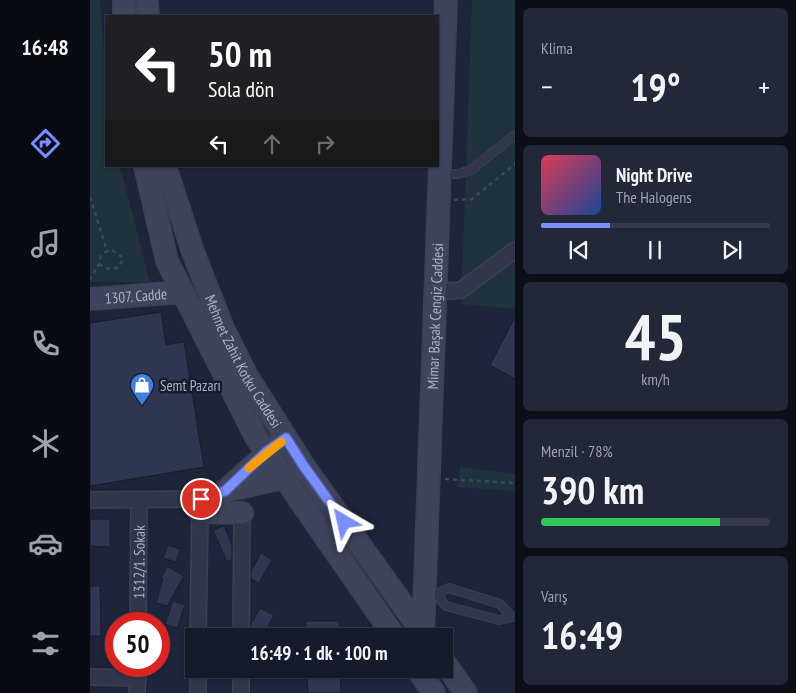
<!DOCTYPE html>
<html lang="tr">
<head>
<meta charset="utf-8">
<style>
  :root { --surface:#161b2c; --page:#232838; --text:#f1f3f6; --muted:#9ea1a9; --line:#353948; --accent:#798eff }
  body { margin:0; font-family:"PT Sans Narrow",sans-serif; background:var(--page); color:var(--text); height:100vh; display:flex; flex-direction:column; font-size:19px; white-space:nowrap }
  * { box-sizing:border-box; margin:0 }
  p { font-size:16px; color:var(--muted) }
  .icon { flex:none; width:28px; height:28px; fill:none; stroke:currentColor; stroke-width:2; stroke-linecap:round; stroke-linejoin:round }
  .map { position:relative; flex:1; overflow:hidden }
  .side { display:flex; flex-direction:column; gap:8px; padding:8px; background:#0c0f18; width:281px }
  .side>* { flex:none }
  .guide { position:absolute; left:15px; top:15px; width:334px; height:152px; border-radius:0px; box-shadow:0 1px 4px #0004,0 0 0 1px var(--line); background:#202124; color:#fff; overflow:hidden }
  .speed { position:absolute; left:15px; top:612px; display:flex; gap:10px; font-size:25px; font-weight:700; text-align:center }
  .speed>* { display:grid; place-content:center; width:65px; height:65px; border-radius:50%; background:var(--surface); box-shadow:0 1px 4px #0004,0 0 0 1px var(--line); line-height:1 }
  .speed .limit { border:8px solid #d22; background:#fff; color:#111 }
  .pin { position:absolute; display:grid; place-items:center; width:42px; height:42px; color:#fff; margin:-21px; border:2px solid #fff; border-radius:50%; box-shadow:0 1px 5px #0007 }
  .me { position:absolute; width:55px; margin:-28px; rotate:324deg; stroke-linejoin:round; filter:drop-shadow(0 0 4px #0008) }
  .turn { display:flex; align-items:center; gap:18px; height:105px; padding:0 20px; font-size:22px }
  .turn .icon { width:65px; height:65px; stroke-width:2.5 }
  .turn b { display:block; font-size:35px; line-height:42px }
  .lanes { display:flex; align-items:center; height:48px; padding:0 20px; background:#0003; justify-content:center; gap:25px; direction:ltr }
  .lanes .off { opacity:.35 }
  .big { font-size:38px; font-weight:600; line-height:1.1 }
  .side .widget { flex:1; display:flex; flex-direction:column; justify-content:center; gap:8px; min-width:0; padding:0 18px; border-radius:8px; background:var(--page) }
  .side .dial { align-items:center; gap:0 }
  .dial b { font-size:65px; line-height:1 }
  .song { display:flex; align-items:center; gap:15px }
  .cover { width:60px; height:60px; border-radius:8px; background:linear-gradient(135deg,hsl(350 70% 55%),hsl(220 70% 35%)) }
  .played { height:5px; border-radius:2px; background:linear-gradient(90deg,var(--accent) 30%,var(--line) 30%) }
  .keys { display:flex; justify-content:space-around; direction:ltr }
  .heat { display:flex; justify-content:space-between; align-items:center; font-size:28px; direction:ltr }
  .charge { height:8px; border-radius:4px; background:linear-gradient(90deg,#34c759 78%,var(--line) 0) }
  .trip { position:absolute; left:95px; top:628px; width:268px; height:50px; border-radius:0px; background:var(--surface); box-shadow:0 1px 4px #0004,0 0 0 1px var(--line); font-weight:600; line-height:50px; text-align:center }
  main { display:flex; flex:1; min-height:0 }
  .tab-bar { display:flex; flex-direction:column; width:90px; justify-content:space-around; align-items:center; background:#090b12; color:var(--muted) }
  .tab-bar .icon { width:35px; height:35px }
  .tab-bar .selected { color:var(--accent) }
  .tab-bar b { font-size:22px; color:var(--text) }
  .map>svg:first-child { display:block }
  .green { fill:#20323b }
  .building { fill:#2f3651; stroke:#191e30 }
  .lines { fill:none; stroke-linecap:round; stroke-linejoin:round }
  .lane-casing { stroke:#3b4053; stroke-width:10 }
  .street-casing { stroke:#3b4053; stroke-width:18 }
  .secondary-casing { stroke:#3b4053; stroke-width:24 }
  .path { stroke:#394b53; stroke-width:2.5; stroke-dasharray:4 4; stroke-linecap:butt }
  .lane { stroke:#32364a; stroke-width:8 }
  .street { stroke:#32364a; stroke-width:15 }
  .secondary { stroke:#3f445d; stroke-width:21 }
  .route-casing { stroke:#4f5ca6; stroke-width:12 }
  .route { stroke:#798eff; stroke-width:9 }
  .slow { stroke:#f59e0b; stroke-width:9 }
  .labels { text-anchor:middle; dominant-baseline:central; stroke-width:5; stroke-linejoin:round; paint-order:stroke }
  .street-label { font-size:15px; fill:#acb0c7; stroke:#171c2e }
  .poi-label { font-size:15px; fill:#acb0c7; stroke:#171c2e; text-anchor:start }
</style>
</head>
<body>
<main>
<nav class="tab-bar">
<b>16:48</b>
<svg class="icon selected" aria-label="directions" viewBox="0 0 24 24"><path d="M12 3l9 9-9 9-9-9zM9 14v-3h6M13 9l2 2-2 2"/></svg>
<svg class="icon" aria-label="music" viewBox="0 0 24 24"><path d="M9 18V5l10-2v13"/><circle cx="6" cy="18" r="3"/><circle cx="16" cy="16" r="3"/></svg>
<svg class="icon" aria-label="phone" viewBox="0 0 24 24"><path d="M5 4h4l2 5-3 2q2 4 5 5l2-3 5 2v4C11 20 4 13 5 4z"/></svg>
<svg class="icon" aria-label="climate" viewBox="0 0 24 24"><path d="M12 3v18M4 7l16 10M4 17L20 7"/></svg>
<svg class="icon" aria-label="car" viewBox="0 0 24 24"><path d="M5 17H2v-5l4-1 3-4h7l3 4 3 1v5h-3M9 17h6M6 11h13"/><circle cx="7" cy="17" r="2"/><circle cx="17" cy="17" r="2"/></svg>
<svg class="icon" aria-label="filters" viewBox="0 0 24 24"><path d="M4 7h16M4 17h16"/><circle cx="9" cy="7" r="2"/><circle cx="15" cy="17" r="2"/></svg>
</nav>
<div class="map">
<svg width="425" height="693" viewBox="0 0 425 693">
  <rect width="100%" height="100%" fill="#1e243a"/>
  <path class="green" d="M 0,0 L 10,0 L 16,80 L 16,166 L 30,166 L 60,282 L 0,282 Z
    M 382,0 L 425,0 L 425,309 L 371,304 Z
    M 370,467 L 425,474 L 425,491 L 367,487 Z"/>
  <path class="building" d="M 71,312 L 76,345 L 94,342 L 114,467 L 0,486 L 0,323 Z
    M 425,317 L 425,379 L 400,365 Z
    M 0,519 L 20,519 L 20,547 L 0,546 Z
    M 134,526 L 142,545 L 142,559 L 137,562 L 123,530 Z
    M 78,545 L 90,549 L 86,562 L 73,558 Z
    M 171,553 L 182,560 L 169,583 L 161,579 L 161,571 Z
    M 77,566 L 94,576 L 77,606 L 66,603 L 73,579 L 71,578 Z
    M 0,586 L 10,586 L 11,636 L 0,636 Z
    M 83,601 L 95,605 L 87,628 L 75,624 Z
    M 170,608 L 184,615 L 173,636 L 160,636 L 160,626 Z
    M 216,621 L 249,621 L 249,636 L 216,636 Z
    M 217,669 L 250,669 L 251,693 L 218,693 Z"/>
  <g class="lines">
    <g class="lane-casing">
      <path id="lane" d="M 351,174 L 368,174 L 381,170 L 425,135
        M 336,593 L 346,594 L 359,588 L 410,604 L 422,617 L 409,620 L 356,606 L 346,594"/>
    </g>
    <g class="street-casing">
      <g id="street">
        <path d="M 345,292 L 371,290 L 425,250"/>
        <path d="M 0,500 L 111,499 L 135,491"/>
        <path id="s1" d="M 48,624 L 49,500"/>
        <path d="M 108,636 L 110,512"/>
        <path d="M 151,636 L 152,513"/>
        <path d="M 0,677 L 48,678"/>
        <path d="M 47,693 L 48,666"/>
        <path d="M 108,693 L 108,669"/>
        <path d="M 151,693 L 151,669"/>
      </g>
    </g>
    <g class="secondary-casing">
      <g id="secondary">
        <path d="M 34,0 L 34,16"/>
        <path d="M 57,0 L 58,16"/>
        <path d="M 55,166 L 77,261 L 166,437 L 304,636"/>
        <path id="s2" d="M 75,166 L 103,252 L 133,328 L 157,376 L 213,465 L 335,636"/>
        <path id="s3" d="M 0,299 L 92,292"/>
        <path d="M 135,491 L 193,478 L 204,471"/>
        <path d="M 135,491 L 187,445"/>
        <path d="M 110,512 L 152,513"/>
        <path id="s4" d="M 333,636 L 356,0"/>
        <path d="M 354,662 L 376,693"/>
        <path d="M 327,669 L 344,693"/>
      </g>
    </g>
    <path class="path" d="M 0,197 L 17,251 L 11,255 L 9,264 L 0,279
      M 364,200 L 382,199 L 425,164
      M 9,264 C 19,271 29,272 33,258 L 22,250 L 17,251
      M 355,479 L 425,483"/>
    <use href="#lane" class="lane"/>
    <use href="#street" class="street"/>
    <use href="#secondary" class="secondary"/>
  </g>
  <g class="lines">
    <g class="route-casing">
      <path id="route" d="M 111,499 L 135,491 L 176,452 L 196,438 L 213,465 L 254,522"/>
    </g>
    <use href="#route" class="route"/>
    <path class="slow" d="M 159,468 L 191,442"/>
  </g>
  <defs>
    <g id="shop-pin" transform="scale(1.25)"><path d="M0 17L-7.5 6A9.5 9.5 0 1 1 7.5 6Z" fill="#3f7fe0" stroke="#171c2e"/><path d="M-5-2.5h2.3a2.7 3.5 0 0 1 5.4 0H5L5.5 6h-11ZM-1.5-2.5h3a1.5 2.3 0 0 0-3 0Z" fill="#fff"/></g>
  </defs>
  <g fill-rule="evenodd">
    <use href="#shop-pin" x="52" y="385"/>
  </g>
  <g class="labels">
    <g class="street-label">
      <text stroke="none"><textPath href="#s3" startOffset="46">1307. Cadde</textPath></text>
      <text stroke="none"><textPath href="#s4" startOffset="320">Mimar Başak Cengiz Caddesi</textPath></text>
      <text stroke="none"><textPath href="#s2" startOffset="211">Mehmet Zahit Kotku Caddesi</textPath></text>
      <text stroke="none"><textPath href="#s1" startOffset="62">1312/1. Sokak</textPath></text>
    </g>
    <g class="poi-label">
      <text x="70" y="385">Semt Pazarı</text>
    </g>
  </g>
</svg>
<div class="speed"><div class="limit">50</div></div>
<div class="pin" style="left:111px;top:499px;background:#d93025"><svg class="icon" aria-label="arrive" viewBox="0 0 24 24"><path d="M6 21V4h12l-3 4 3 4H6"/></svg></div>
<svg class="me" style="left:254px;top:522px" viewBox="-20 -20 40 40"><path d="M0-17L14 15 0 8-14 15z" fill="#798eff" stroke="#fff" stroke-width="4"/></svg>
<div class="trip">16:49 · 1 dk · 100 m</div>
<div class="guide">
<div class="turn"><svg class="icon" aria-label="left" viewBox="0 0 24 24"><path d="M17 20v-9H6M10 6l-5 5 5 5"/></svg><div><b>50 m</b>Sola dön</div></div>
<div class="lanes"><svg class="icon" aria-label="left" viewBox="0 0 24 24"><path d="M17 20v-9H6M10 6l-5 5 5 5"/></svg><svg class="icon off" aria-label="ahead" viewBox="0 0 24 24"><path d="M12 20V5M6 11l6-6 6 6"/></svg><svg class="icon off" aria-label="right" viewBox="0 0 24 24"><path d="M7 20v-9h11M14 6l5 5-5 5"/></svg></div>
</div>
</div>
<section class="side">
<div class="widget"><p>Klima</p>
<div class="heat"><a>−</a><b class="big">19°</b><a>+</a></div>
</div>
<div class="widget">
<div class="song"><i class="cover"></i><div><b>Night Drive</b><p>The Halogens</p></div></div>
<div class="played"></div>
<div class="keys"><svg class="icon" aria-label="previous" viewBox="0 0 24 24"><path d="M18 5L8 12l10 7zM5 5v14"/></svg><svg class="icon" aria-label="pause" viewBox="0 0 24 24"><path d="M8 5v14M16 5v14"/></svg><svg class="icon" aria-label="next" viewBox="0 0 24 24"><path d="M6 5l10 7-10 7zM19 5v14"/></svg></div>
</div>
<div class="widget dial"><b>45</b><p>km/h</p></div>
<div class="widget"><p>Menzil · 78%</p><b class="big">390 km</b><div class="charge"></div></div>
<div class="widget"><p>Varış</p><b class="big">16:49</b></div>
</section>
</main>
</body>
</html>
